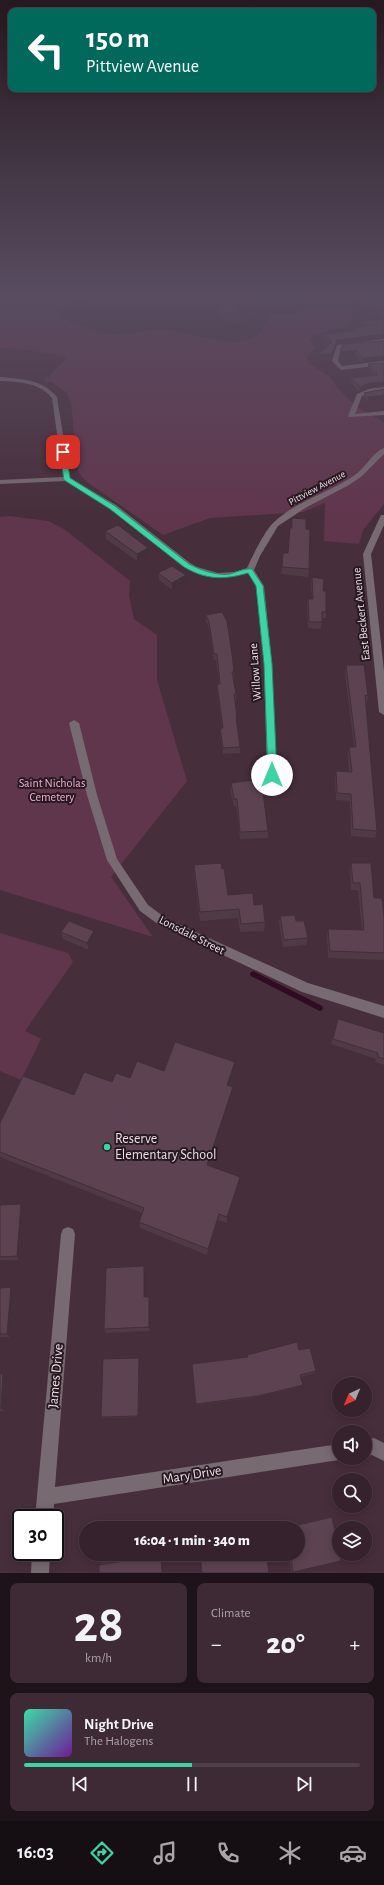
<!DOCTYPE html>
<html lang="en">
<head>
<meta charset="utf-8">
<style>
  :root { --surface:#35222c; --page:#3d2a34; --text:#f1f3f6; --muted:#aaa4a9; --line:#4f3f48; --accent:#3dd4a3 }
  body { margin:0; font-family:"Alegreya Sans",sans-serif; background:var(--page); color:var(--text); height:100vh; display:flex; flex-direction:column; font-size:15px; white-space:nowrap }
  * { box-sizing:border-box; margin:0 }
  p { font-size:13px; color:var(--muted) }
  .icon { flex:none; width:22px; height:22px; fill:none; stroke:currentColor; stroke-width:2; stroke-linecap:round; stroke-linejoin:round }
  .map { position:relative; height:1573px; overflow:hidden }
  .drawer { display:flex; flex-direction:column; gap:10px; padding:10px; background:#1d1318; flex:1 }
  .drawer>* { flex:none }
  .guide { position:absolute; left:8px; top:8px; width:368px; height:84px; border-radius:8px; box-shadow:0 2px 10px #0003,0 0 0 1px var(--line); background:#00695c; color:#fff; overflow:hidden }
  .needle { width:26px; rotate:224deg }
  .buttons { position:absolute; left:332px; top:1377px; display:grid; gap:8px }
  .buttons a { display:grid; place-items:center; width:40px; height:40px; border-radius:50%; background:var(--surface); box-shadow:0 2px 10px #0003,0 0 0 1px var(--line); font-size:20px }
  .speed { position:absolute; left:12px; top:1509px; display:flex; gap:8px; font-size:20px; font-weight:700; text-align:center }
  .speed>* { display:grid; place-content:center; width:52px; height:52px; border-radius:50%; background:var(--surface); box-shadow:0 2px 10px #0003,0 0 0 1px var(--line); line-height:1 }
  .speed .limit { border:2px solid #111; border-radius:6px; background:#fff; color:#111 }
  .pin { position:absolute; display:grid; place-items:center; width:34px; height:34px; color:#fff; margin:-17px; border-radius:8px; box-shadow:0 2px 6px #0006 }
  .me { position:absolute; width:44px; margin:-22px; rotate:0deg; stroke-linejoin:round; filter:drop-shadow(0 0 3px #0008) }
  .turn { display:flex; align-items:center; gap:14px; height:84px; padding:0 12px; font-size:18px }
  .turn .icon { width:52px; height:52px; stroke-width:2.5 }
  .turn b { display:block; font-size:28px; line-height:34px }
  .big { font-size:30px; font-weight:800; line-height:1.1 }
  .drawer .tile { flex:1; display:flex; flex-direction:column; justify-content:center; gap:6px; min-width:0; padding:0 14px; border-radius:8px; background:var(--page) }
  .drawer .dial { align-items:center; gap:0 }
  .dial b { font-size:52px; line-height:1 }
  .song { display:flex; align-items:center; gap:12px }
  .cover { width:48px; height:48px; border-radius:6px; background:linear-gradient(135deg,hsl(160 70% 55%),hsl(280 70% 35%)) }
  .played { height:4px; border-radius:2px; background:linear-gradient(90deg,var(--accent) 50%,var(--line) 50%) }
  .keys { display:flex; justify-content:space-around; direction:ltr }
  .heat { display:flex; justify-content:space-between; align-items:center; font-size:22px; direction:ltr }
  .drawer .tiles { flex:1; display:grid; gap:10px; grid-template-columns:1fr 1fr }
  .tile:last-child { grid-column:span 2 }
  .trip { position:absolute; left:79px; top:1521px; width:226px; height:40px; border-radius:20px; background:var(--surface); box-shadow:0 2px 10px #0003,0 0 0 1px var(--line); font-weight:800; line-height:40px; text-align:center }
  .tabs { display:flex; height:64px; justify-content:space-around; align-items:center; background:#150e12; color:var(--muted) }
  .tabs .icon { width:28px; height:28px }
  .tabs .current { color:var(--accent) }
  .tabs b { font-size:18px; color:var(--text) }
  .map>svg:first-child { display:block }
  .green { fill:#60364d }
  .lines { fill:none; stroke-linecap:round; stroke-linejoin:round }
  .stream { stroke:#300b21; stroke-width:5.5 }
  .minor { fill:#776a70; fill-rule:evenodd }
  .wall { fill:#503a46 }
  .shaded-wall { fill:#412f39 }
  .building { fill:#5d4351; stroke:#412f39 }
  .route { fill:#3dd4a3; stroke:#288a6a }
  .poi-dot { fill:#3dd4a3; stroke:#261a20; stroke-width:1.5 }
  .labels { text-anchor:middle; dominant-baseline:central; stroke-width:4; stroke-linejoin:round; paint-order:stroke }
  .far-street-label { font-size:10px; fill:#eddce4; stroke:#261a20 }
  .street-label { font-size:12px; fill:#eddce4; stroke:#261a20 }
  .park-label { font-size:12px; fill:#f5add3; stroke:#261a20 }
  .near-poi-label { font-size:14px; fill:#eddce4; stroke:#261a20; text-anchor:start }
  .near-street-label { font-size:14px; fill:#eddce4; stroke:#261a20 }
</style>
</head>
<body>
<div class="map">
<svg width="384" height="1573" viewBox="0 0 384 1573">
  <rect width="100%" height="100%" fill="#472e3b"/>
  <path class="green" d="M 0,296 L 96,296 L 65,304 L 58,309 C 59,313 61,317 64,319 C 70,324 109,334 117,335 C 134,335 153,327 171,330 C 194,333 224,346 246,341 C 256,339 263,329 268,321 L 267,317 C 285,309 291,322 307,306 L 307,296 L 373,296 L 350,301 C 354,308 352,319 348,326 L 313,335 L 310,340 L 315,348 L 306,359 L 309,364 L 329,376 L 338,389 L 357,407 L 384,422 L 384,504 L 363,530 L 359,544 L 324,541 L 325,503 L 303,512 L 210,518 L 163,535 L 87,482 L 78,472 L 71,404 L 67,393 L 52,382 L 44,381 L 68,357 L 22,349 L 0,348 Z
    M 9,516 L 48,521 L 64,529 L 130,581 L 129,596 L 134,619 L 157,635 L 157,680 L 187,781 L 111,877 L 153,937 L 0,890 L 0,517 Z
    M 0,933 L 68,953 L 73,962 L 25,1031 L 41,1039 L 21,1080 L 0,1071 Z"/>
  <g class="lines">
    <path class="stream" d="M 253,974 L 320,1008"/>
    <path class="minor" d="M 384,339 L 384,343 L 341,347 L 338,361 L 342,366 L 384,361 L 384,365 L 341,370 L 332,361 L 337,345 Z
      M 0,377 C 21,379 42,379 57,397 L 70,478 L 116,505 L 190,563 L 197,567 L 218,573 L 234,572 L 247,568 C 252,557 264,532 273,523 C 296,501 329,493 355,475 C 365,468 373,452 384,448 L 384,454 L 362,476 L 349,485 L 307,507 L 278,526 L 260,556 L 254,570 L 264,586 L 272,664 L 277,775 L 275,778 L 272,779 L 267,775 L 264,664 L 256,586 L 248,573 C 226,580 205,578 184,567 L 110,509 L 66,481 L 0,484 L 0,480 L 63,477 L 52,398 C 39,382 19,382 0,381 Z
      M 384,387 L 384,391 L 370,393 L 362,396 L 355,414 L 384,411 L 384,415 L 349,417 L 348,416 L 357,394 L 369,389 Z
      M 381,515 L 384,515 L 384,525 L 371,554 L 384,671 L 384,715 L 379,712 L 363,554 Z
      M 74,720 L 79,723 L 97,795 L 117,859 L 148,905 L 167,919 L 308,983 L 384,1006 L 384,1018 L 302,992 L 159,925 L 140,911 L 107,860 L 87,795 L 69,723 Z
      M 68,1227 L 73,1229 L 75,1234 L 55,1487 L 339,1444 L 339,1458 L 345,1458 L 339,1460 L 54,1504 L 53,1518 L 35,1518 L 61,1234 L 63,1229 Z
      M 374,1438 L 384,1443 L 384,1461 L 372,1455 L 365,1456 L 365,1440 Z
      M 32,1552 L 50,1552 L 49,1573 L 31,1573 Z"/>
  </g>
  <path class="wall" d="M 384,300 L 384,318 L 371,306 L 372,302 Z
    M 220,301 L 241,313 L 241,323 L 226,324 L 220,310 Z
    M 384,319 L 384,338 L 337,344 L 332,357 L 318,359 L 318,355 L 330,344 L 324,338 L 325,334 L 354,330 L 355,327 L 364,326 L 363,325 L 364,321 Z
    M 384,341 L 384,360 L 362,362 L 355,354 L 341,356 L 341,352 Z
    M 384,363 L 384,386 L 369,388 L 359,392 L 351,382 L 351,378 L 374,375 L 368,368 L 368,364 Z
    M 384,389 L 368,401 L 364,397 L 364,393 Z
    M 292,518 L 306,529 L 309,569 L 308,577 L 281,574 L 282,567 L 288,553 Z
    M 105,531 L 149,556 L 137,561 L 106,539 Z
    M 158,573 L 186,575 L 186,583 L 172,590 L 159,580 Z
    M 312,577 L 323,591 L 326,612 L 326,618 L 322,618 L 321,629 L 308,628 L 307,606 L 308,599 L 312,599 L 311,584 Z
    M 206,615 L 234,672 L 234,678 L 233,678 L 236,694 L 236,700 L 235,700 L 237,717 L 237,723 L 240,747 L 240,753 L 223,754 L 220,734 L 220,728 L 222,728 L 217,690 L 217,684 L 219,684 L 216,660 L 214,661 L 209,628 L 206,621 Z
    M 346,665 L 368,696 L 367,703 L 366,703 L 377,831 L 375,838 L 351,836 L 350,801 L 336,800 L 335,778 L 336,771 L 349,772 L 348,754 L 349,747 L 354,747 L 345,673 Z
    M 231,783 L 255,786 L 268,831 L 268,838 L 240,839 L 236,806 L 234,806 L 230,790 Z
    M 351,863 L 374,898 L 384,917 L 384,960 L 328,958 L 327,935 L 328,929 L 362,930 L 358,890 L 351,890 L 350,870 Z
    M 194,865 L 222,869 L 228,895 L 254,905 L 265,922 L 264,931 L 240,932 L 238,918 L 200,921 L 194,874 Z
    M 280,916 L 296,921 L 308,938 L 306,945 L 283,947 L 279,922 Z
    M 94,931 L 95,938 L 89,950 L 63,939 L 61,932 Z
    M 338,1019 L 384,1033 L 384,1065 L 375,1062 L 376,1059 L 331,1044 Z
    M 235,1062 L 234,1070 L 229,1086 L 232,1095 L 209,1166 L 239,1184 L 227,1223 L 218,1220 L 207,1255 L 140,1228 L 139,1222 L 142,1213 L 0,1157 L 0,1123 L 74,1095 L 112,1082 L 164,1071 Z
    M 21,1204 L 23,1209 L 19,1260 L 0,1260 L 0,1205 Z
    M 144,1266 L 145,1271 L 145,1297 L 149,1297 L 150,1301 L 150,1331 L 106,1333 L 104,1329 Z
    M 0,1288 L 14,1291 L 10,1337 L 0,1337 Z
    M 299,1350 L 316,1371 L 314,1373 L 301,1377 L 303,1385 L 301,1386 L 257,1397 L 196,1405 L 192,1364 L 246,1357 L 247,1355 Z
    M 140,1360 L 139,1417 L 102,1418 L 101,1417 Z
    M 0,1374 L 3,1374 L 8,1377 L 5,1411 L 0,1411 Z
    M 329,1517 L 332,1517 L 293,1572 L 291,1571 L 288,1554 L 298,1554 L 298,1528 L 284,1528 Z
    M 159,1554 L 162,1554 L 163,1573 L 99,1565 L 101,1563 Z"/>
  <path class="shaded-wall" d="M 384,334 L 384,338 L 337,344 L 332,357 L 318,359 L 318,355 L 337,340 Z
    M 356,350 L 355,354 L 341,356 L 341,352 Z
    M 384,356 L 384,360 L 362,362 L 363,358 Z
    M 384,382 L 384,386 L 369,388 L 359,392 L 360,387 L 369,383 Z
    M 384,395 L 384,399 L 368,401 L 368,397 Z
    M 148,548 L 149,556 L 137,561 L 137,554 Z
    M 186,575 L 186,583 L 172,590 L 172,583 Z
    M 94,931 L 95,938 L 89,950 L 87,943 Z
    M 235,1062 L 234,1070 L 227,1093 L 227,1085 Z
    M 233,1087 L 232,1095 L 207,1172 L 207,1165 Z
    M 240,1177 L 239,1184 L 227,1223 L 227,1217 Z
    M 21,1204 L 23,1209 L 19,1260 L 17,1256 Z
    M 219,1214 L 218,1220 L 207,1255 L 208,1249 Z
    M 144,1266 L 145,1271 L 145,1301 L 144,1297 Z
    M 11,1287 L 14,1291 L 10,1337 L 7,1334 Z
    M 149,1297 L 150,1301 L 150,1331 L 149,1327 Z
    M 139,1358 L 140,1360 L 139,1417 L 138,1416 Z
    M 3,1374 L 8,1377 L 5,1411 L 1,1408 Z
    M 162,1554 L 163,1573 L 162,1573 L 161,1555 Z"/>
  <path class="building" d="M 234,300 L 241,313 L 226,315 L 220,301 Z
    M 384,300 L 384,313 L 372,302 Z
    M 384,319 L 384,334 L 337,340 L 332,353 L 318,355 L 332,342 L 325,334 L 357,330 L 355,327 L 368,326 L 364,321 Z
    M 384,341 L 384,356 L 363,358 L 356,350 L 341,352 L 343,344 Z
    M 384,363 L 384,382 L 369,383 L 360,387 L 351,378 L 378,375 L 368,364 Z
    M 384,389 L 384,395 L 368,397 L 364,393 Z
    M 292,518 L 306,519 L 306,529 L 310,530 L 309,569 L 282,567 L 283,553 L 288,553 L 290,528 L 292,528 Z
    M 118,525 L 148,548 L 137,554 L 105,531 Z
    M 172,566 L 186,575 L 172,583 L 158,573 Z
    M 312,577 L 324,579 L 323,591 L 326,591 L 326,612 L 322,612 L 322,622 L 309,622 L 308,599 L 313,599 Z
    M 222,612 L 227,621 L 232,654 L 234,672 L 232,672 L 236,694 L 234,694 L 237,717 L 236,717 L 240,747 L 223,748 L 220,728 L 223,728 L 217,684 L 220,684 L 217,654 L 214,654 L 209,622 L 206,615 Z
    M 346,665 L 364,665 L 368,696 L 365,695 L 377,831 L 353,829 L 351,794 L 337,793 L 336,771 L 352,772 L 349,747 L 356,747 Z
    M 253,780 L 255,786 L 262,785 L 268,831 L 240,832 L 237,799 L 234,799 L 231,783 Z
    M 221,863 L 222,869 L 224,868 L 228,895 L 253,893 L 254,905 L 263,904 L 265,922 L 241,924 L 239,909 L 200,912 L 194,865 Z
    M 351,863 L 371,863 L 374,898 L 382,898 L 384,917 L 384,953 L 330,951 L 328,929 L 364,930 L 360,883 L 353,883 Z
    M 295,915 L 296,921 L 304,921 L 308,938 L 284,940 L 280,916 Z
    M 69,921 L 94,931 L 87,943 L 61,932 Z
    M 338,1019 L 384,1033 L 384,1059 L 378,1057 L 378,1053 L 333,1039 Z
    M 175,1042 L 235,1062 L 227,1085 L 233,1087 L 207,1165 L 240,1177 L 227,1217 L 219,1214 L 208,1249 L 139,1222 L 144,1208 L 0,1152 L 0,1123 L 23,1076 L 74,1095 L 84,1072 L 112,1082 L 116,1073 L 130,1078 L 137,1061 L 164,1071 Z
    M 21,1204 L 17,1256 L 0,1257 L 0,1205 Z
    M 144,1266 L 144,1297 L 149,1297 L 149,1327 L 104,1329 L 106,1268 Z
    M 11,1287 L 7,1334 L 0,1334 L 0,1288 Z
    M 297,1342 L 299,1350 L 310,1348 L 316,1371 L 300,1375 L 303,1385 L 258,1396 L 196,1404 L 192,1364 L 248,1357 L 247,1355 Z
    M 139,1358 L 138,1416 L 101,1417 L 103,1359 Z
    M 0,1374 L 3,1374 L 1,1408 L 0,1408 Z
    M 332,1517 L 341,1561 L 293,1572 L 290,1554 L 298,1554 L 298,1528 L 286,1528 Z
    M 200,1554 L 266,1554 L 269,1573 L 202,1573 Z
    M 161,1555 L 162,1573 L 99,1573 L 99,1565 Z"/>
  <linearGradient id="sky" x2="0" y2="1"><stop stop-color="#271920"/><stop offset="0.57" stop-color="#584c60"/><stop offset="1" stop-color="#584c60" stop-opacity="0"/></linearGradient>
  <rect width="384" height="516" fill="url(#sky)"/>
  <path class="route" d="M 63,450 L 66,452 L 70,478 L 115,506 L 189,564 C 200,570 217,576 230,574 C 237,572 245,568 252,569 L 263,586 L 272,664 L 277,775 L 275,778 L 272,779 L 268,775 L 264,664 L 256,586 L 248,573 C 224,580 206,580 184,567 L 110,509 L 64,480 L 60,452 Z"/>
  <circle class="poi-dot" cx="107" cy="1147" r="4"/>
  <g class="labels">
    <g class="far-street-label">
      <text transform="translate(317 488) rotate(-28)">Pittview Avenue</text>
    </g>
    <g class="street-label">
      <text transform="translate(361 614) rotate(-96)">East Beckert Avenue</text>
      <text transform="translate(255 672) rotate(-94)">Willow Lane</text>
      <text transform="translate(192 935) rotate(27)">Lonsdale Street</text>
    </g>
    <g class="park-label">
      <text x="52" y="783">Saint Nicholas<tspan x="52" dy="14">Cemetery</tspan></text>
    </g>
    <g class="near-poi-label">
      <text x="115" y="1139">Reserve<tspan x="115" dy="16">Elementary School</tspan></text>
    </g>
    <g class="near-street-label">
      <text transform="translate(56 1376) rotate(-85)">James Drive</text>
      <text transform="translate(192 1475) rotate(-9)">Mary Drive</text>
    </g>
  </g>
</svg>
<div class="buttons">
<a><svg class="needle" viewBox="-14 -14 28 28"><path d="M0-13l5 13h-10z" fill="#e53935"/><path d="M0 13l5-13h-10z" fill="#aaa4a9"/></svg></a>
<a><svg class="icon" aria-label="sound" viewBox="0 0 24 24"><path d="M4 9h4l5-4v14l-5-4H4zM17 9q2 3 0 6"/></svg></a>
<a><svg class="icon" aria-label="search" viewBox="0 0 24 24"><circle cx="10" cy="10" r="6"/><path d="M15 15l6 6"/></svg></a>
<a><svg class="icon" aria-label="layers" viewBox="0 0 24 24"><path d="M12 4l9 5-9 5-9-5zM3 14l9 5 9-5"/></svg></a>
</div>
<div class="speed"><div class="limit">30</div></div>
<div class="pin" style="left:63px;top:452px;background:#d93025"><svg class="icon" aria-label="arrive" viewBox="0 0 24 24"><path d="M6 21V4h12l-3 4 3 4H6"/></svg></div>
<svg class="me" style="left:272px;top:775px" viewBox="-20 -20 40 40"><circle r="19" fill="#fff"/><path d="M0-13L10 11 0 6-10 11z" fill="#3dd4a3"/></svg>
<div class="trip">16:04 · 1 min · 340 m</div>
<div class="guide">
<div class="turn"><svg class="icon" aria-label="left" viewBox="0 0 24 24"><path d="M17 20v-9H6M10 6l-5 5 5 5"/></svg><div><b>150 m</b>Pittview Avenue</div></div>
</div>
</div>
<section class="drawer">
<div class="tiles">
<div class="tile dial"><b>28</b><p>km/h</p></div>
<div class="tile"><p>Climate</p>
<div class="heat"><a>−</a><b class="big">20°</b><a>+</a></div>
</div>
<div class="tile">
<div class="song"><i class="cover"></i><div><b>Night Drive</b><p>The Halogens</p></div></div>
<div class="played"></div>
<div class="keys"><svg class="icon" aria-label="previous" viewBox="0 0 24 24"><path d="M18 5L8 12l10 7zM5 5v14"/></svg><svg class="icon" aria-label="pause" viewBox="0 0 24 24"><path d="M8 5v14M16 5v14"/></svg><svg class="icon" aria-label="next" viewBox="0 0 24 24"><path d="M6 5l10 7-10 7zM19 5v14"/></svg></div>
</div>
</div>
</section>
<nav class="tabs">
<b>16:03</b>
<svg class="icon current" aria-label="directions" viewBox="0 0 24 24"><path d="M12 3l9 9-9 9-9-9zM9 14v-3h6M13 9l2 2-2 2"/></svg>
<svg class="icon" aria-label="music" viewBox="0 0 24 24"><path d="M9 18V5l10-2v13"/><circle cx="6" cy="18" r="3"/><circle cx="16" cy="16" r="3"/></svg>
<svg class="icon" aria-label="phone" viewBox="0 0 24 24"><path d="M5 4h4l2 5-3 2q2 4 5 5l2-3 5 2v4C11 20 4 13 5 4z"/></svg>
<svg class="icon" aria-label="climate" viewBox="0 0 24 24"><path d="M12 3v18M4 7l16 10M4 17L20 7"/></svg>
<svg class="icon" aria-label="car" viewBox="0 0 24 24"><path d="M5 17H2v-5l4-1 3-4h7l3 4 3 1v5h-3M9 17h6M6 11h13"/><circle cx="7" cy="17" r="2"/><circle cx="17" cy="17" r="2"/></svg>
</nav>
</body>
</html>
